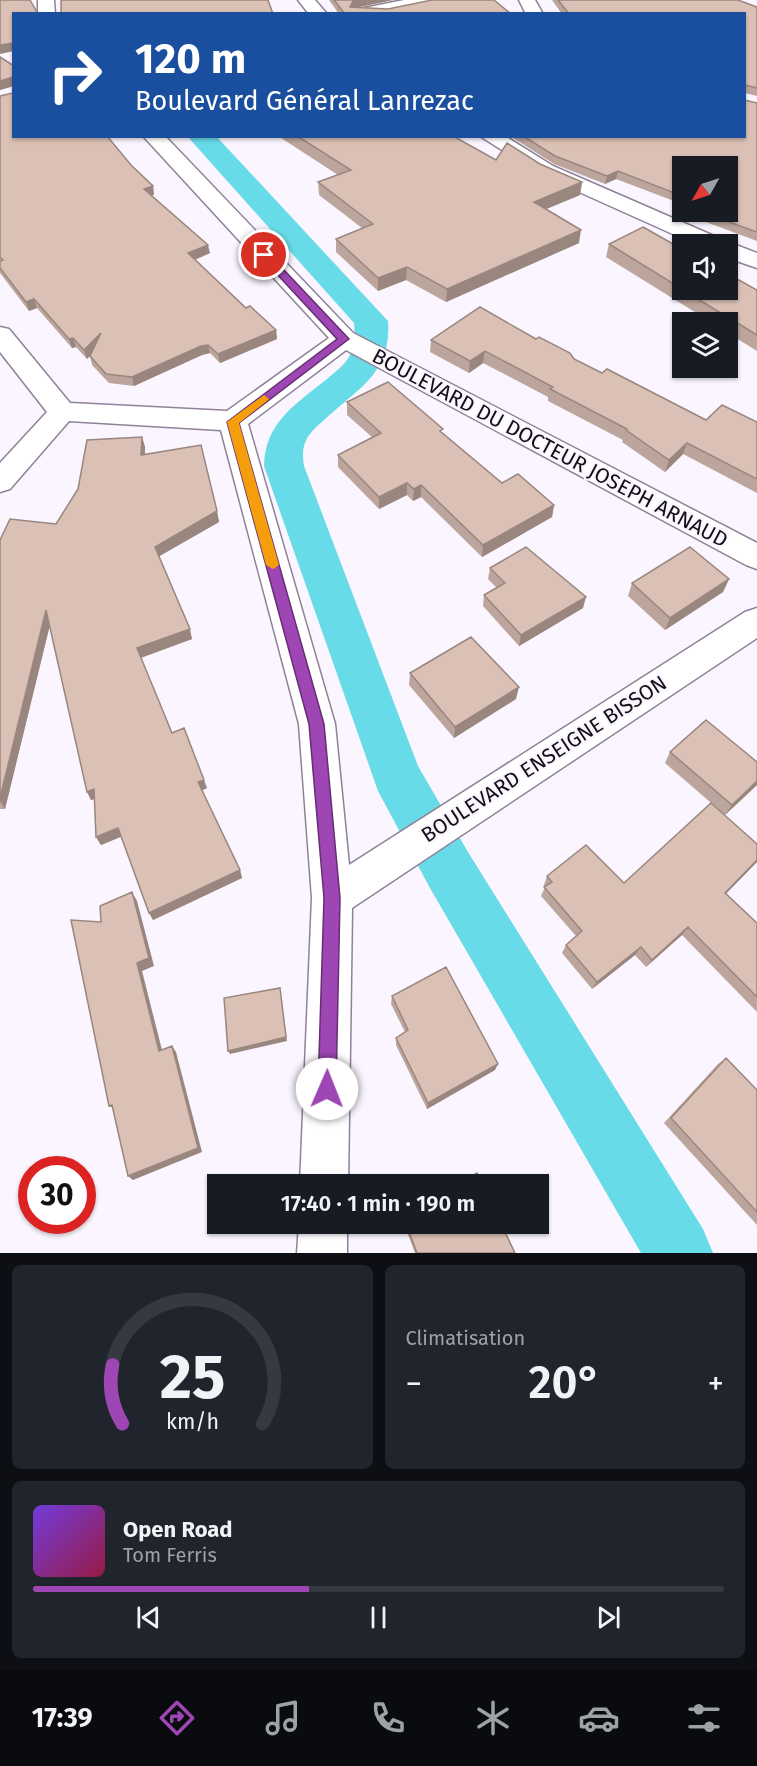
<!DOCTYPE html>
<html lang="fr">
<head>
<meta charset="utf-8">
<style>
  :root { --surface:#171b24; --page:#20242c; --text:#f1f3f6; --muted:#9ea1a6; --line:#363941; --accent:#9e46b3 }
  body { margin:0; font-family:"Fira Sans",sans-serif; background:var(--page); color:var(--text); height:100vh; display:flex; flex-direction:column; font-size:22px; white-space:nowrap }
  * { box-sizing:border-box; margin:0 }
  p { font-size:20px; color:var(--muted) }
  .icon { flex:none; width:33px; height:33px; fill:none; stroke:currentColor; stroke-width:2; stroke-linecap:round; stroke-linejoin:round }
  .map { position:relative; height:1253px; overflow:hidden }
  .side { display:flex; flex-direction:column; gap:12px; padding:12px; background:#0d0f14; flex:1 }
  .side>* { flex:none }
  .banner { position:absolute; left:12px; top:12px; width:734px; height:126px; border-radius:0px; box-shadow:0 2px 4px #0004; background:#1a4fa0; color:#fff; overflow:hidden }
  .needle { width:39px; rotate:231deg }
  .buttons { position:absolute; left:672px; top:156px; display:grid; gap:12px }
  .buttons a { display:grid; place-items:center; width:66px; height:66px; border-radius:0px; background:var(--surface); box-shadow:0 2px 4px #0004; font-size:30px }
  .speed { position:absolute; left:18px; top:1156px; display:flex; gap:12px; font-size:30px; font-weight:700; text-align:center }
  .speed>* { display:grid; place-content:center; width:78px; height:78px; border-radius:50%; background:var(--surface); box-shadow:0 2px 4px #0004; line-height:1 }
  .speed .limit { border:9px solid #d22; background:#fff; color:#111 }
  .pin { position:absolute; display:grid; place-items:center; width:51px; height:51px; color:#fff; margin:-26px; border:3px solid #fff; border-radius:50%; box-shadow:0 2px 6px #0007 }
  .me { position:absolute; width:66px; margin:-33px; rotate:1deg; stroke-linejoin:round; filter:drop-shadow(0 0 4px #0008) }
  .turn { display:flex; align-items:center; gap:21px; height:126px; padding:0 24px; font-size:27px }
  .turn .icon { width:78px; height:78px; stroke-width:2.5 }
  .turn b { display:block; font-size:42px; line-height:51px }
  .big { font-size:45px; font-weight:600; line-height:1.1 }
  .side .tile { flex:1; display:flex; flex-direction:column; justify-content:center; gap:9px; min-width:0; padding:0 21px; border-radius:9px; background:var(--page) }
  .side .dial { align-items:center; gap:0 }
  .dial svg { height:156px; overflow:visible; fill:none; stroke:var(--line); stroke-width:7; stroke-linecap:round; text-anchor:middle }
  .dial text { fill:var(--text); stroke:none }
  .song { display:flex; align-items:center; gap:18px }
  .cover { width:72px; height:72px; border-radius:9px; background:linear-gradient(135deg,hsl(260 70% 55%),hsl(340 70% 35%)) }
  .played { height:6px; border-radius:3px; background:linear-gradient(90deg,var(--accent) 40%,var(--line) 40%) }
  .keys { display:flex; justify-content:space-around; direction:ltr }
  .heat { display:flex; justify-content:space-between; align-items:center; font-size:33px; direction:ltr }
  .side .tiles { flex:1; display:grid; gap:12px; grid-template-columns:1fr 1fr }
  .tile:last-child { grid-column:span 2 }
  .trip { position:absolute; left:207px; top:1174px; width:342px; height:60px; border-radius:0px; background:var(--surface); box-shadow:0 2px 4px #0004; font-weight:600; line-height:60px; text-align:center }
  .menu { display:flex; height:96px; justify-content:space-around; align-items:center; background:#090b0e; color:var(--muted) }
  .menu .icon { width:42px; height:42px }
  .menu .selected { color:var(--accent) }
  .menu b { font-size:27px; color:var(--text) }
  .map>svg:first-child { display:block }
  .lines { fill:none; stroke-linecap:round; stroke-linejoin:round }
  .canal { fill:#68dbe8; fill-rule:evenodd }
  .minor-casing { stroke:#8f8298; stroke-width:3 }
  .minor { fill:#fff; fill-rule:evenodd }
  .wall { fill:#bca59c }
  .shaded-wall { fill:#99867f }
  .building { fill:#dbc0b5; stroke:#99867f; stroke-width:1.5 }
  .route { fill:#9e46b3; stroke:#672e74; stroke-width:1.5 }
  .slow { fill:#f59e0b }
  .labels { text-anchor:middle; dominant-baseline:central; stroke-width:4.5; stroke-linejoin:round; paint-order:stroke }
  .street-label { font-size:21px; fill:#130e16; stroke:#faf5fe }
</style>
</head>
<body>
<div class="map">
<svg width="757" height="1253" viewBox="0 0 757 1253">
  <rect width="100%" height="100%" fill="#faf5fe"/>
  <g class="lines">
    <path class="canal" d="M 187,136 L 216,136 L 388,321 C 392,374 357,389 323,421 C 316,427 308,434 305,443 C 302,450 303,459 304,466 L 418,766 L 468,852 L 703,1229 L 713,1253 L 641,1253 L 430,888 L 378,791 L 264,466 C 265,422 296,404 327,379 C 335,372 346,364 350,355 C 355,344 355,334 354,323 Z"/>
    <g class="minor-casing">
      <path id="minor" d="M 38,0 L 54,0 L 55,14 L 38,14 Z
        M 298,0 L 315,0 L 327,14 L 309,14 Z
        M 404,0 L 437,0 L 435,4 L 387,14 L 352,14 L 354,10 Z
        M 519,0 L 535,0 L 543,14 L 526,14 Z
        M 143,136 L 165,136 L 353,333 L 757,543 L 757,569 L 746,565 L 346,350 L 248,424 L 335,724 L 349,865 L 745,612 L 757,608 L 757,638 L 352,908 L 348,1185 L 300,1185 L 312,898 L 299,724 L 221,430 L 69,421 L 10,489 L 0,492 L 0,463 L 47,412 L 0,352 L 0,327 L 9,329 L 70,403 L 227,411 L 329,338 Z
        M 480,136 L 505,136 L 553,166 L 721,239 L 724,244 L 736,245 L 757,253 L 757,268 L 728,258 L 728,244 L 695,244 L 539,174 Z
        M 299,1224 L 347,1224 L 347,1253 L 297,1253 Z"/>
    </g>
    <use href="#minor" class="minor"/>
  </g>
  <path class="wall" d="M 329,0 L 393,0 L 355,8 L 511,14 L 339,14 Z
    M 552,0 L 738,0 L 757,7 L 757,96 L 745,93 L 744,100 L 757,103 L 757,241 L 687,215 L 688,212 L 728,212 L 682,166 L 682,204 L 616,179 L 605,184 L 554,164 L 510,136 L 744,136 L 744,14 L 562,14 Z
    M 0,57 L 131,165 L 153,186 L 154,195 L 151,195 L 210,253 L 195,260 L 246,308 L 276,330 L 277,339 L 220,363 L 210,353 L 202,355 L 134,386 L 109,383 L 92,365 L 90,356 L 87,359 L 76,347 L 72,348 L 37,308 L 29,311 L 0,273 L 0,96 L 13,93 L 13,86 L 0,90 Z
    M 278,136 L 453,136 L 496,160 L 540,164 L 582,182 L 580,195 L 546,209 L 579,243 L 446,302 L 406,280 L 378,291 L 336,252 L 336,239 L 362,228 L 319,195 L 318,182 L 338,175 Z
    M 609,244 L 757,290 L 757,351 L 728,333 L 728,322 L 711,322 L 606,257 Z
    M 536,339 L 602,373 L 706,420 L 757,422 L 757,493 L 683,454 L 665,472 L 622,442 L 623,440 L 548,401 L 548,397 L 483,363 L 469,373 L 430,352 L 431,340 Z
    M 347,402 L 443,434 L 502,483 L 554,505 L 552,517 L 482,557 L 421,497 L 413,501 L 407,495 L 379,509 L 338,467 L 338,455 L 372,437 L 347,415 Z
    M 142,437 L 145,447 L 145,454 L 217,511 L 219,522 L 159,556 L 192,639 L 141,658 L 172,733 L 207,788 L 202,790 L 240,870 L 242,878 L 153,920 L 122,836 L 101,845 L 96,837 L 94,799 L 91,800 L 50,625 L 5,809 L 0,809 L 0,540 L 56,524 Z
    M 490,568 L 583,608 L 519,646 L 483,606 L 484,595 L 497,588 L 488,579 Z
    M 729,579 L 723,592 L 665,630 L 628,596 L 632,583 Z
    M 410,673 L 516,699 L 454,738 L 409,685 Z
    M 670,752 L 757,762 L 757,785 L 725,815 L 665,763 Z
    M 757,844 L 757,862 L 726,893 L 757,923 L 757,1012 L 682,935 L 646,967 L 635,955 L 592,989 L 562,953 L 566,945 L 576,936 L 541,896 L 545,887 L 544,885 L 547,876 L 624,883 Z
    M 392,996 L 495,1070 L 427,1109 L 396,1045 L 396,1038 L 405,1032 L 391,1004 Z
    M 726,1058 L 757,1090 L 757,1225 L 664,1123 L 718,1064 Z
    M 404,1224 L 501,1224 L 515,1253 L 415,1253 Z"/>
  <path class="shaded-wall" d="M 357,0 L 393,0 L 354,8 L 350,7 L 353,1 Z
    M 14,43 L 14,51 L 0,54 L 0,45 Z
    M 13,77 L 14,86 L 0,90 L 0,81 Z
    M 618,171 L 616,179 L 605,184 L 607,176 Z
    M 582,182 L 580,195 L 532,215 L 534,202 Z
    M 153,186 L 154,195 L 145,197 L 144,189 Z
    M 581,230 L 579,243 L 446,302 L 447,289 Z
    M 208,245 L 210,253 L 189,262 L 188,253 Z
    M 407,267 L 406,280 L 378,291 L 378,278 Z
    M 34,299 L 37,308 L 29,311 L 26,302 Z
    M 276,330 L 277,339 L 220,363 L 218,354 Z
    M 101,333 L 103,342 L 87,359 L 84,350 Z
    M 73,338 L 76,347 L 72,348 L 69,339 Z
    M 208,345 L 210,353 L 202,355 L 134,386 L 132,377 L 201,346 Z
    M 485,351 L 483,363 L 469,373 L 470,361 Z
    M 142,437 L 145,447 L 144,466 L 141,455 Z
    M 687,443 L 683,454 L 665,472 L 669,460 Z
    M 407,483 L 407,495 L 379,509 L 379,497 Z
    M 421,485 L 421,497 L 413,501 L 414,489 Z
    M 554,505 L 552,517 L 482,557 L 483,545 Z
    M 217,511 L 219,522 L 158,557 L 155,547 Z
    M 729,579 L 723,592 L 665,630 L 670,618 Z
    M 586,597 L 583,608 L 519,646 L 521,635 Z
    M 46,610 L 51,620 L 5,809 L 0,801 L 0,798 Z
    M 190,629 L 192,639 L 140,658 L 137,648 Z
    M 519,687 L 516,699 L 454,738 L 455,727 Z
    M 204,780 L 207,788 L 201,791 L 198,782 Z
    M 757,781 L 757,785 L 725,815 L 732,805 Z
    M 94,789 L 98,798 L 91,800 L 87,792 Z
    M 118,828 L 123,836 L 101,845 L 96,837 Z
    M 757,860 L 757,862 L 719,901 L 725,893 Z
    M 240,870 L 242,878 L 153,920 L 149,913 Z
    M 132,892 L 137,901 L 154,966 L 142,971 L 164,1058 L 159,1051 L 137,963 Z
    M 688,927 L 682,935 L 646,967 L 652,960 Z
    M 641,947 L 635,955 L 592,989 L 597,982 Z
    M 280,988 L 287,1041 L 230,1054 L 228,1051 Z
    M 172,1046 L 176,1052 L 202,1152 L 133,1180 L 128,1176 Z
    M 498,1064 L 495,1070 L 427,1109 L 428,1103 Z"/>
  <path class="building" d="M 0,0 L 30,0 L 38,14 L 14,14 L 14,43 L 0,45 Z
    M 61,0 L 268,0 L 273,14 L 61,14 Z
    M 334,0 L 357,0 L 353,1 L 350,7 L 388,9 L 432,0 L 494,0 L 511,14 L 345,14 Z
    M 558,0 L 738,0 L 757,7 L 757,88 L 745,85 L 744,100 L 757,103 L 757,232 L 701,212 L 728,212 L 728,166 L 682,166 L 682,196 L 618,171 L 607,176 L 555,156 L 523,136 L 744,136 L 744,14 L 569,14 Z
    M 0,57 L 14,66 L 14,136 L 107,136 L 131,165 L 153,186 L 144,189 L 208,245 L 188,253 L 246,308 L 250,306 L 276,330 L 218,354 L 208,345 L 201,346 L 132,377 L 106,374 L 90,356 L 101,333 L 84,350 L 73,338 L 69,339 L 34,299 L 26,302 L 0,268 L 0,261 L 3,260 L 0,257 L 0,96 L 13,93 L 13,77 L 0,81 Z
    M 297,136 L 453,136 L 496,160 L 507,143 L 540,164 L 582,182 L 534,202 L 581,230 L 447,289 L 407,267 L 378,278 L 336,239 L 373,224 L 318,182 L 351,170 Z
    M 643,227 L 682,249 L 682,289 L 609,244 Z
    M 728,274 L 757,290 L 757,335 L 683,290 L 728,290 Z
    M 480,307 L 536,339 L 539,337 L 570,353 L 574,359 L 602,373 L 607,369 L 706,420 L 722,405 L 757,422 L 757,479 L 687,443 L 669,460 L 626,430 L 627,429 L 550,389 L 553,387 L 485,351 L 470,361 L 431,340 Z
    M 388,382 L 443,429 L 440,431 L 502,483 L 518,474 L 554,505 L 483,545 L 421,485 L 414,489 L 407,483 L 379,497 L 338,455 L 381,433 L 347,402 Z
    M 142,437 L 141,455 L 201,445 L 217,511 L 155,547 L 190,629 L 137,648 L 172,733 L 184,728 L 204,780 L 198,782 L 240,870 L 149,913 L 118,828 L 96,837 L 94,789 L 87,792 L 46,610 L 0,798 L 0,540 L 10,519 L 56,524 L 78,489 L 87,440 Z
    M 526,547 L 586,597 L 521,635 L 484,595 L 505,583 L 490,568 Z
    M 690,547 L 729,579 L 670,618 L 632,583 Z
    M 471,637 L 519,687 L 455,727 L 410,673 Z
    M 706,720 L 757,762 L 757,781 L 732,805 L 670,752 Z
    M 711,803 L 757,844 L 757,860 L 725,893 L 757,923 L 757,997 L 688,927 L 652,960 L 641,947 L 597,982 L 566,945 L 582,931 L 544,887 L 552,882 L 547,876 L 586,845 L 624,883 Z
    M 132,892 L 149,958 L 137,963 L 159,1051 L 172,1046 L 198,1148 L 128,1176 L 112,1105 L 109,1106 L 71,920 L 101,922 L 100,906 Z
    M 446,967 L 498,1064 L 428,1103 L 396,1038 L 408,1030 L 392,996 Z
    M 280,988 L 286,1037 L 228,1051 L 224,998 Z
    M 726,1058 L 757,1090 L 757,1212 L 671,1118 Z
    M 477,1173 L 483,1185 L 456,1185 Z
    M 406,1224 L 501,1224 L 515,1253 L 417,1253 Z"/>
  <path class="route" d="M 264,252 L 268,253 L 349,339 L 239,423 L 324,724 L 340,898 L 336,1089 L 333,1096 L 327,1099 L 320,1096 L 318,1089 L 324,898 L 309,724 L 227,422 L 337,339 L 261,257 L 261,253 Z"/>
  <path class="slow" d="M 264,395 L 269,399 L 267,401 L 239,423 L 279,565 L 273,569 L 266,565 L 227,422 Z"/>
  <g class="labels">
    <g class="street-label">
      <text transform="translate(550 448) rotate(28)">BOULEVARD DU DOCTEUR JOSEPH ARNAUD</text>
      <text transform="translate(544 759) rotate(-33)">BOULEVARD ENSEIGNE BISSON</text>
    </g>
  </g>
</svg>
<div class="buttons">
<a><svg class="needle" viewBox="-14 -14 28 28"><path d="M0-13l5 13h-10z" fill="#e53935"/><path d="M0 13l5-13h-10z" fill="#9ea1a6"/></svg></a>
<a><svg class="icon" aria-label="sound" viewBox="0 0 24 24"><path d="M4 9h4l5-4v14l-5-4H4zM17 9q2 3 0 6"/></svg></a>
<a><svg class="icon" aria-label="layers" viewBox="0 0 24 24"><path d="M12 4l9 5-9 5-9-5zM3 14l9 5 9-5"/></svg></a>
</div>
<div class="speed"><div class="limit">30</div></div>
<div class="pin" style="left:264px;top:255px;background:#d93025"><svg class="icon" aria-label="arrive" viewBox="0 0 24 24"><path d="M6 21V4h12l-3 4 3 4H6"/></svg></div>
<svg class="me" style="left:327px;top:1089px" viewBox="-20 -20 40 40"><circle r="19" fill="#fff"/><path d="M0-13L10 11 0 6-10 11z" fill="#9e46b3"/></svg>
<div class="trip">17:40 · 1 min · 190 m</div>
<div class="banner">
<div class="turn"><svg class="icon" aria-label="right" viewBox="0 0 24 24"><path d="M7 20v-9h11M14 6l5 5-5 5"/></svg><div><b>120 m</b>Boulevard Général Lanrezac</div></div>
</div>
</div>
<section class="side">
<div class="tiles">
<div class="tile dial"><svg viewBox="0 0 100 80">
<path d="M14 69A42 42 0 1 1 86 69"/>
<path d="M14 69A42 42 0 0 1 9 39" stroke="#9e46b3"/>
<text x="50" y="56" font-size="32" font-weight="700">25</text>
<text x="50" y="72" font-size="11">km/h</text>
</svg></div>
<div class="tile"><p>Climatisation</p>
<div class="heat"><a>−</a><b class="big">20°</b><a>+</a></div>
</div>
<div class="tile">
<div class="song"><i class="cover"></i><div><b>Open Road</b><p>Tom Ferris</p></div></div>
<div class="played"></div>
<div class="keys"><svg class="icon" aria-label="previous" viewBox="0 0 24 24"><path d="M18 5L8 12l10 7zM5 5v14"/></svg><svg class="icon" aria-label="pause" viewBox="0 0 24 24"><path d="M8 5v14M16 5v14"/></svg><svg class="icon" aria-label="next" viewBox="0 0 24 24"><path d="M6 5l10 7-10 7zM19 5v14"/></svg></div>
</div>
</div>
</section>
<nav class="menu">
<b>17:39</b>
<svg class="icon selected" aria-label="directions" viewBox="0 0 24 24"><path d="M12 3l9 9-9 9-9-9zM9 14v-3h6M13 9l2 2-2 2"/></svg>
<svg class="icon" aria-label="music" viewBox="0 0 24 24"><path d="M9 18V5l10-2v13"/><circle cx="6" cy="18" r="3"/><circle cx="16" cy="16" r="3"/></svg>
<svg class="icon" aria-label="phone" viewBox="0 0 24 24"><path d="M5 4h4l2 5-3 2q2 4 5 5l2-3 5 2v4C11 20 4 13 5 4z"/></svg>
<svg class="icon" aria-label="climate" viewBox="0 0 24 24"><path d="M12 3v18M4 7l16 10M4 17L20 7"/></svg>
<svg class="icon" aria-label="car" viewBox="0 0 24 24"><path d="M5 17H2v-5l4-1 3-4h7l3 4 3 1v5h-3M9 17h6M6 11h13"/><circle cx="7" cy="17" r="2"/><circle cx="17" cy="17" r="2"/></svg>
<svg class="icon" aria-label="filters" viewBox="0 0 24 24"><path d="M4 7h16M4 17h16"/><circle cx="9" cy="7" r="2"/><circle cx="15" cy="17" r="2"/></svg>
</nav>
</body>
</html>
